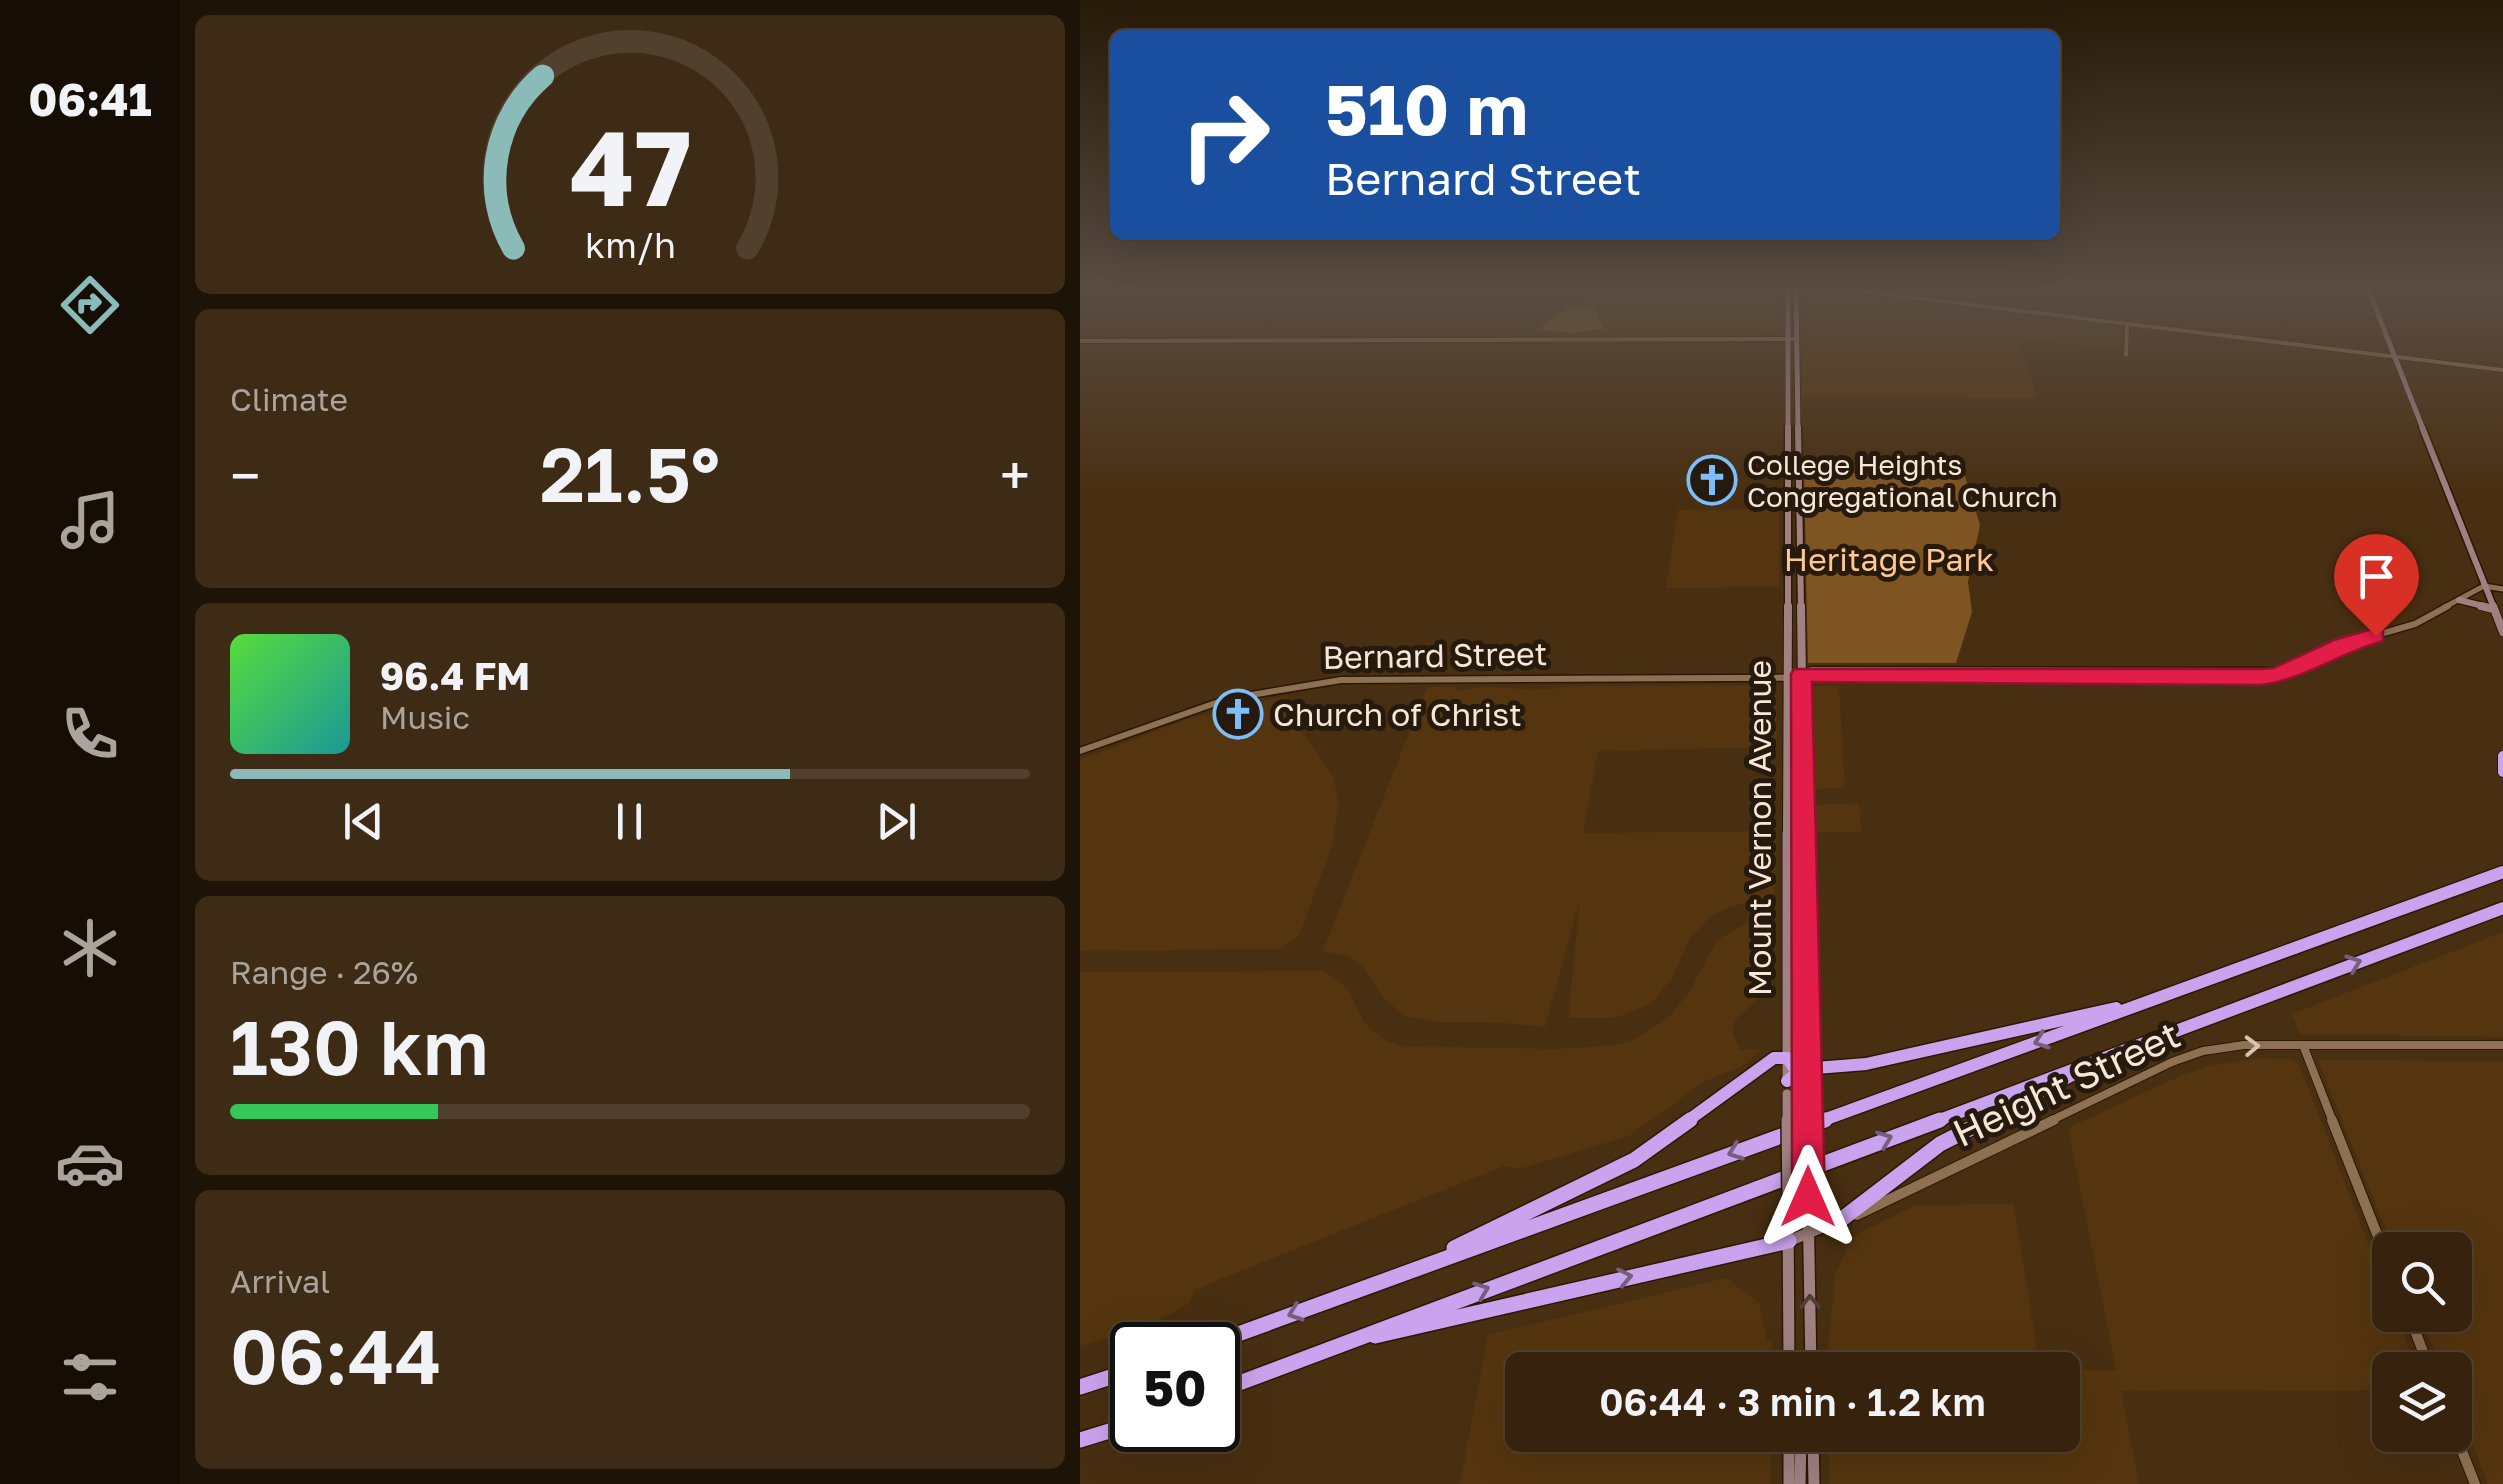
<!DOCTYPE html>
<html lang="en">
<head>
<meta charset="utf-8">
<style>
  :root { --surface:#37230d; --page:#3e2b16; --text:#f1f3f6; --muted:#aaa49d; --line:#51402e; --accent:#8bbbb9 }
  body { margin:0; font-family:"Golos Text",sans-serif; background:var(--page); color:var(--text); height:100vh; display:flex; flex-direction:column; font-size:38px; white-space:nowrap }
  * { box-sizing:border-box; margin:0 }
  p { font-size:32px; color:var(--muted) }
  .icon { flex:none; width:55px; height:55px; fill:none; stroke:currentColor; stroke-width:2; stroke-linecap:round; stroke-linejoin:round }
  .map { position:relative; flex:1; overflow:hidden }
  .sheet { display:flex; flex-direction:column; gap:15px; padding:15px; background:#1e1307; width:900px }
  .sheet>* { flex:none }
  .hud { position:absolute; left:30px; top:30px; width:950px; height:210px; border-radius:15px; box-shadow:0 10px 40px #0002,0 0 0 2px var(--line); background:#1a4fa0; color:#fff; overflow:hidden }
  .fabs { position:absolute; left:1292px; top:1232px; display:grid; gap:20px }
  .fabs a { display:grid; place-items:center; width:100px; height:100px; border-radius:15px; background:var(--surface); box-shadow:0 10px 40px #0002,0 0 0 2px var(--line); font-size:50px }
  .speed { position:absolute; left:30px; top:1322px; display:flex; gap:20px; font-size:50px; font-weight:700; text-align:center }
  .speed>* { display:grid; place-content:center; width:130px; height:130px; border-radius:50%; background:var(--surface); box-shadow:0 10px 40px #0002,0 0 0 2px var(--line); line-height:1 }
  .speed .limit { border:5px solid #111; border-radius:15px; background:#fff; color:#111 }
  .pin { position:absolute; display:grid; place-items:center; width:85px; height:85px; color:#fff; margin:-102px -42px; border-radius:50% 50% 50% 0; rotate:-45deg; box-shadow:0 0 10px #0007 }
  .pin .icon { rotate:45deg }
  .me { position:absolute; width:110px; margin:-55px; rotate:0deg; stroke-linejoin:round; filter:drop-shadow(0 0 8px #0008) }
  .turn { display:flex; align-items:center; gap:35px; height:210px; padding:0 50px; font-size:45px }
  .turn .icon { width:130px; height:130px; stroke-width:2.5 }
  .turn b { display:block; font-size:70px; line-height:85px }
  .big { font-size:75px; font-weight:600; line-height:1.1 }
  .sheet .widget { flex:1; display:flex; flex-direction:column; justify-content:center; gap:15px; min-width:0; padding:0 35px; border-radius:15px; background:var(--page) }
  .sheet .dial { align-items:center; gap:0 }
  .dial svg { height:260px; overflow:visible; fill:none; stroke:var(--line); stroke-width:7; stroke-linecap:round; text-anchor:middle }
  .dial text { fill:var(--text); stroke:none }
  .song { display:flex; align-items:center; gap:30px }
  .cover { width:120px; height:120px; border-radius:15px; background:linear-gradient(135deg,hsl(110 70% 55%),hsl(180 70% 35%)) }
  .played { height:10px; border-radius:5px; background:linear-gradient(90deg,var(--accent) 70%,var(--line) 70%) }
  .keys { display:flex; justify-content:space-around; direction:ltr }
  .heat { display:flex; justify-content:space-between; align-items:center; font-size:55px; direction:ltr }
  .charge { height:15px; border-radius:8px; background:linear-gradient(90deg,#34c759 26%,var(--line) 0) }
  .trip { position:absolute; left:425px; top:1352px; width:575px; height:100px; border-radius:15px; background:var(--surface); box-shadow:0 10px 40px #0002,0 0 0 2px var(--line); font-weight:600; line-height:100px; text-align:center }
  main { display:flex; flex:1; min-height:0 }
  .dock { display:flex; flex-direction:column; width:180px; justify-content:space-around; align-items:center; background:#160e05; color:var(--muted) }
  .dock .icon { width:70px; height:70px }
  .dock .on { color:var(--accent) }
  .dock b { font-size:45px; color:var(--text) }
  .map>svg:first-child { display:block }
  .built { fill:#54350f }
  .green { fill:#7f5423 }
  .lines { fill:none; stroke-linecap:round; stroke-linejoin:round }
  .tertiary-far4-casing { stroke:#2b1803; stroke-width:5 }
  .tertiary-far3-casing { stroke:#2b1803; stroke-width:8 }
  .tertiary-far2-casing { stroke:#2b1803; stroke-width:9 }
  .tertiary-far1-casing { stroke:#2b1803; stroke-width:10 }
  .tertiary-casing { stroke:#2b1803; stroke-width:12 }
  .secondary-far4-casing { stroke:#2b1803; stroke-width:6 }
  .secondary-far3-casing { stroke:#2b1803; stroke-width:9 }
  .secondary-far2-casing { stroke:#2b1803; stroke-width:10 }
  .secondary-far1-casing { stroke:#2b1803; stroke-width:11 }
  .secondary-casing { stroke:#2b1803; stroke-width:14 }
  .motorway-far2-casing { stroke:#2b1803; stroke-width:12 }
  .motorway-far1-casing { stroke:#2b1803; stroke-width:15 }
  .motorway-casing { stroke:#2b1803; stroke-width:18 }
  .tertiary-far4 { stroke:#8e7152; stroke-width:4 }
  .tertiary-far3 { stroke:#8e7152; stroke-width:5 }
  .tertiary-far2 { stroke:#8e7152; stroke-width:6 }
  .tertiary-far1 { stroke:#8e7152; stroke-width:8 }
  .tertiary { stroke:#8e7152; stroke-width:10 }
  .secondary-far4 { stroke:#a08081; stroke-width:5 }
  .secondary-far3 { stroke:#a08081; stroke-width:6 }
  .secondary-far2 { stroke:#a08081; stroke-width:8 }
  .secondary-far1 { stroke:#a08081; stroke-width:9 }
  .secondary { stroke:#a08081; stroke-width:11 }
  .motorway-far2 { stroke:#caa3ef; stroke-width:10 }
  .motorway-far1 { stroke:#caa3ef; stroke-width:12 }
  .motorway { stroke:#caa3ef; stroke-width:15 }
  .secondary-bridge-far1-casing { stroke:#2b1803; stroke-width:11; stroke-linecap:butt }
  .secondary-bridge-casing { stroke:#2b1803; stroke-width:14; stroke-linecap:butt }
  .secondary-bridge-far1 { stroke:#a08081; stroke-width:9 }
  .secondary-bridge { stroke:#a08081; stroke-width:11 }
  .oneway { stroke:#785e7e }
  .oneway2 { stroke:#d8c4ae }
  .oneway3 { stroke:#513e36 }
  .route { fill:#e11d48; stroke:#92132f; stroke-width:2.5 }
  .labels { text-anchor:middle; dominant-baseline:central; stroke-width:10; stroke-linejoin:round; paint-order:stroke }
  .far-poi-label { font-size:28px; fill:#f8e7d6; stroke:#261a0e; text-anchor:start }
  .park-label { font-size:32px; fill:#fec891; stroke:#261a0e }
  .street-label { font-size:32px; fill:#f8e7d6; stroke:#261a0e }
  .poi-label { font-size:32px; fill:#f8e7d6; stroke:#261a0e; text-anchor:start }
  .near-street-label { font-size:38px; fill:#f8e7d6; stroke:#261a0e }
</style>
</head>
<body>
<main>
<nav class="dock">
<b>06:41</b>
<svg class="icon on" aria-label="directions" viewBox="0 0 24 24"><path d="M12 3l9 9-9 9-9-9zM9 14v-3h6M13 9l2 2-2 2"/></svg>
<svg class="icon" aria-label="music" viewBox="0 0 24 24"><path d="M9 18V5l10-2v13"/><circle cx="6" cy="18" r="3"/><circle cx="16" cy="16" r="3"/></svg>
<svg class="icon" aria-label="phone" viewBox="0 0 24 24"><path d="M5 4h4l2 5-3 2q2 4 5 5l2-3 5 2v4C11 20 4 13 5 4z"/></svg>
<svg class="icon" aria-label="climate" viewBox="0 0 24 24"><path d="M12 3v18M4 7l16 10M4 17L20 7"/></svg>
<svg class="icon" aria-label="car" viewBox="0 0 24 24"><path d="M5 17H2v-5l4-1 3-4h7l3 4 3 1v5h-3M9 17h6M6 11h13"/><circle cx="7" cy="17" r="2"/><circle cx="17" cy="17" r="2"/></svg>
<svg class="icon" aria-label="filters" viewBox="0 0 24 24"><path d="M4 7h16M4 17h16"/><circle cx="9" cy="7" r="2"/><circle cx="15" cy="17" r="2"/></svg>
</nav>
<section class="sheet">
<div class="widget dial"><svg viewBox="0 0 100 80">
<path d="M14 69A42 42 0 1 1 86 69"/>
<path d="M14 69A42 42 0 0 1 23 16" stroke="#8bbbb9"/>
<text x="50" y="56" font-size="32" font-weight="700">47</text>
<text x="50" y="72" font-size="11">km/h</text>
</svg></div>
<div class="widget"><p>Climate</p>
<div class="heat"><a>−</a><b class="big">21.5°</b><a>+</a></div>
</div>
<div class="widget">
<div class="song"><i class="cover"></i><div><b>96.4 FM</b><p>Music</p></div></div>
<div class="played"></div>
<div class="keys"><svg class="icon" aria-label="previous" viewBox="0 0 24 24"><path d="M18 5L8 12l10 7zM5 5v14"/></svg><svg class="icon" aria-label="pause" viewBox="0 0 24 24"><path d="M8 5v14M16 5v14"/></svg><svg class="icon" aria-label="next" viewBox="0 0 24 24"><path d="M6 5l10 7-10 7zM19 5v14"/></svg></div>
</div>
<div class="widget"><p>Range · 26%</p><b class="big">130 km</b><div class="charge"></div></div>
<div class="widget"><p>Arrival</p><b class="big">06:44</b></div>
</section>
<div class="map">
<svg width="1423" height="1484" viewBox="0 0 1423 1484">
  <rect width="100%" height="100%" fill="#492f11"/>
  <path class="built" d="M 524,286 L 702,286 L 701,334 L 443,335 Z
    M 721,288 L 1041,326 L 1041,343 L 1034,350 L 938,338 L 958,398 L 722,396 Z
    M 699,509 L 699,587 L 586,588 L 598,510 Z
    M 696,685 L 697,747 L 518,751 L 503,833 L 697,831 L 694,896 L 649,907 L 630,917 L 609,939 L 592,978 L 571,1004 L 535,1018 L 488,1018 L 500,900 L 465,1027 L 414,1022 L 356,1022 L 327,1017 L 306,1001 L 283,967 L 270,957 L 243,951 L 347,687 L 375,687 L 379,691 L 403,687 L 469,690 L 488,686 Z
    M 735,686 L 759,686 L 765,788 L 737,789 L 731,784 L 730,690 Z
    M 208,695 L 221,730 L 253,776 L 259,804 L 252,846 L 219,936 L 201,949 L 0,951 L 0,760 L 111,718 Z
    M 779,803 L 781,832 L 732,832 L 734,805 Z
    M 667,923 L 679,923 L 676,1000 L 655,1020 L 652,1032 L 661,1050 L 681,1049 L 664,1065 L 625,1081 L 549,1136 L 439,1169 L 424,1166 L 128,1284 L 115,1291 L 108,1304 L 74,1323 L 0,1346 L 0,972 L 243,971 L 259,980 L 270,993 L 283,1021 L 303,1039 L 322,1046 L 477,1049 L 535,1045 L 552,1041 L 588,1018 L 609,992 L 637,940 Z
    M 1423,932 L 1423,1037 L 1220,1034 L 1212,1014 Z
    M 1180,1058 L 1213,1059 L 1219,1064 L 1310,1301 L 1310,1315 L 1315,1315 L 1338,1370 L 1310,1370 L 1310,1390 L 1041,1391 L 1059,1484 L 749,1484 L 748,1435 L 982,1435 L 983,1371 L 1036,1370 L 988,1128 L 1102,1075 L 1130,1066 Z
    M 1238,1060 L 1423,1061 L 1423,1484 L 1408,1484 L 1375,1401 L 1375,1370 L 1362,1370 L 1340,1315 L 1375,1315 L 1375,1250 L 1314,1250 Z
    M 934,1204 L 960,1370 L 746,1370 L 755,1275 L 773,1236 L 836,1205 Z
    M 646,1278 L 679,1303 L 687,1341 L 692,1341 L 692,1370 L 442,1370 L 442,1435 L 691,1435 L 691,1484 L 380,1484 L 408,1335 Z"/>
  <path class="green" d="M 505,306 L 514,307 L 524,328 L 492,333 L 462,330 L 464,323 L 486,309 Z
    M 724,473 L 884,473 L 900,525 L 888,582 L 892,612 L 876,663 L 728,663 Z"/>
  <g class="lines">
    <g class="tertiary-far4-casing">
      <path id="tertiary-far4" d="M 739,286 L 1423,370
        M 0,341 L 714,339
        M 1046,355 L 1047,324"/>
    </g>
    <g class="tertiary-far3-casing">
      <path id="tertiary-far3" d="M 1363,608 L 1404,586 L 1423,589"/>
    </g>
    <g class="tertiary-far2-casing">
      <path id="tertiary-far2" d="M 723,674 L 731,670 L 1200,671
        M 0,751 L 147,699 L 261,680 L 1197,675 L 1262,645 L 1335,624 L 1368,606"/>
    </g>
    <g class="tertiary-far1-casing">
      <path id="tertiary-far1" d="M 1223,1045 L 1253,1122
        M 968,1122 L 1092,1062 L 1123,1051 L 1164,1045 L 1423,1045"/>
    </g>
    <g class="tertiary-casing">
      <path id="tertiary" d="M 1252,1120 L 1310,1267
        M 777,1215 L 974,1120
        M 1329,1315 L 1350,1370
        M 1375,1433 L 1395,1484"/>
    </g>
    <g class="secondary-far4-casing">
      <path id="secondary-far4" d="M 716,286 L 718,429
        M 1287,286 L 1343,429
        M 708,429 L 708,286"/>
    </g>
    <g class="secondary-far3-casing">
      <path id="secondary-far3" d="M 718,427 L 721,608
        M 1342,427 L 1414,608
        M 1379,600 L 1411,608
        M 708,608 L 708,427"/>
    </g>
    <g class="secondary-far2-casing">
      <path id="secondary-far2" d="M 721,606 L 724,835
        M 1401,606 L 1413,609
        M 1413,606 L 1423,632
        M 707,835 L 708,606"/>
    </g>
    <g class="secondary-far1-casing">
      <path id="secondary-far1" d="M 724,833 L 728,1087
        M 707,1082 L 707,833"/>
    </g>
    <g class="secondary-casing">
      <path id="secondary" d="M 728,1197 L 731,1370
        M 708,1203 L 709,1370
        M 709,1241 L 762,1219
        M 709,1435 L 709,1484
        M 733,1435 L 734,1484
        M 720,1484 L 721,1435"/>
    </g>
    <g class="motorway-far2-casing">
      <path id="motorway-far2" d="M 1423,756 L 1423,772"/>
    </g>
    <g class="motorway-far1-casing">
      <path id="motorway-far1" d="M 707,1081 L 723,1069 L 786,1064 L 1036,1008
        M 606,1122 L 694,1058 L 707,1058 L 728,1087
        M 738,1122 L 1423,872
        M 854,1122 L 1423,908
        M 902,1122 L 1002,1070"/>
    </g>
    <g class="motorway-casing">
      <path id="motorway" d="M 762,1219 L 860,1144 L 907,1120
        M 374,1248 L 554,1160 L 610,1120
        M 295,1336 L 709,1241
        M 128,1345 L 745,1120
        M 0,1387 L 52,1370
        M 138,1391 L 860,1120
        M 0,1440 L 52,1424"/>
    </g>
    <use href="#tertiary-far4" class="tertiary-far4"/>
    <use href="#tertiary-far3" class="tertiary-far3"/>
    <use href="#tertiary-far2" class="tertiary-far2"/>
    <use href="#tertiary-far1" class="tertiary-far1"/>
    <use href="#tertiary" class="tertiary"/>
    <use href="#secondary-far4" class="secondary-far4"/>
    <use href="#secondary-far3" class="secondary-far3"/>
    <use href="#secondary-far2" class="secondary-far2"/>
    <use href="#secondary-far1" class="secondary-far1"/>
    <use href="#secondary" class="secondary"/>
    <use href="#motorway-far2" class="motorway-far2"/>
    <use href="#motorway-far1" class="motorway-far1"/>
    <use href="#motorway" class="motorway"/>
    <g class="secondary-bridge-far1-casing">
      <path id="secondary-bridge-far1" d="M 707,1094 L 707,1122
        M 728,1094 L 728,1122"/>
    </g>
    <g class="secondary-bridge-casing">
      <path id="secondary-bridge" d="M 707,1120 L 708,1203
        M 728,1120 L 728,1197"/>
    </g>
    <use href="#secondary-bridge-far1" class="secondary-bridge-far1"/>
    <use href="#secondary-bridge" class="secondary-bridge"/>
  </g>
  <defs><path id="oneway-chevron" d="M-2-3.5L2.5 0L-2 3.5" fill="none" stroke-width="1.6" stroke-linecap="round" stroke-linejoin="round" transform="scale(2.5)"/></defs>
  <g class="oneway">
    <use href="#oneway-chevron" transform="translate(1274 963) rotate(-20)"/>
    <use href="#oneway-chevron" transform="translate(961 1041) rotate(160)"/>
    <use href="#oneway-chevron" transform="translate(805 1139) rotate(-21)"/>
    <use href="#oneway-chevron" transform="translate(655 1152) rotate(160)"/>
    <use href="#oneway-chevron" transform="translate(545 1277) rotate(-12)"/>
    <use href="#oneway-chevron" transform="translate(402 1290) rotate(-21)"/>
    <use href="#oneway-chevron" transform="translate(215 1313) rotate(160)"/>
  </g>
  <use class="oneway2" href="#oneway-chevron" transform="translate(1172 1046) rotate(-2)"/>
  <use class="oneway3" href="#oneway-chevron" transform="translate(730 1302) rotate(-91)"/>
  <linearGradient id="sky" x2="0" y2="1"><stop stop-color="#281a09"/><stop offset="0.58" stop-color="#594d43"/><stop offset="1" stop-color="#594d43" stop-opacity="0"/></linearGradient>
  <rect width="1423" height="494" fill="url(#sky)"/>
  <path class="route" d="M 1296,628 L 1303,630 L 1303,641 C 1262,652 1223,680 1181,685 L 732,682 L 745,1197 L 740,1208 L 728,1213 L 717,1208 L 712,1197 L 711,674 L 714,669 L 1181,669 L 1194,668 L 1254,640 Z"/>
  <defs>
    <g id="church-ring" transform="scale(2.5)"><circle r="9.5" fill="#261a0e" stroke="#7dbef9" stroke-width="1.5"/><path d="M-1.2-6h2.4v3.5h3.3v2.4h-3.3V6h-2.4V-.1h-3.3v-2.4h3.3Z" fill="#7dbef9"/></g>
  </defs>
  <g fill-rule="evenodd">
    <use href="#church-ring" x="632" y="480"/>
    <use href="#church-ring" x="158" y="714"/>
  </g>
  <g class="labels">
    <g class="far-poi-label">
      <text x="667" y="464">College Heights<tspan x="667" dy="32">Congregational Church</tspan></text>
    </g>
    <g class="park-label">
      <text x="809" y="559">Heritage Park</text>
    </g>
    <g class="street-label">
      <text transform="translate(355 655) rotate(-1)">Bernard Street</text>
      <text transform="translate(679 828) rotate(-90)">Mount Vernon Avenue</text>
    </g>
    <g class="poi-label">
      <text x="193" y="714">Church of Christ</text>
    </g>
    <g class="near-street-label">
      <text transform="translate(986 1083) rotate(-25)">Height Street</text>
    </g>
  </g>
</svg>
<div class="fabs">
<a><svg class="icon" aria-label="search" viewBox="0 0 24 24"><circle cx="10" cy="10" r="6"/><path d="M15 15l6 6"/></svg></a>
<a><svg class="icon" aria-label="layers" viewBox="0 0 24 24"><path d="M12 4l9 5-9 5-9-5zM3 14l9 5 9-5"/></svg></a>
</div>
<div class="speed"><div class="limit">50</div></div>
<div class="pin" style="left:1296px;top:636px;background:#d93025"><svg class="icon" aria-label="arrive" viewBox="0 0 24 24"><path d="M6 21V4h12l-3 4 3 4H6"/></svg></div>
<svg class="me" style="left:728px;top:1197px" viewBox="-20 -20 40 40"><path d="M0-17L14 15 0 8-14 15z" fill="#e11d48" stroke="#fff" stroke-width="4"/></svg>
<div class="trip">06:44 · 3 min · 1.2 km</div>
<div class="hud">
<div class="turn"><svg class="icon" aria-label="right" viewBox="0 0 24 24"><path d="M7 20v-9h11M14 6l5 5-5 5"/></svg><div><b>510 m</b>Bernard Street</div></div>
</div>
</div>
</main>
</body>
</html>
